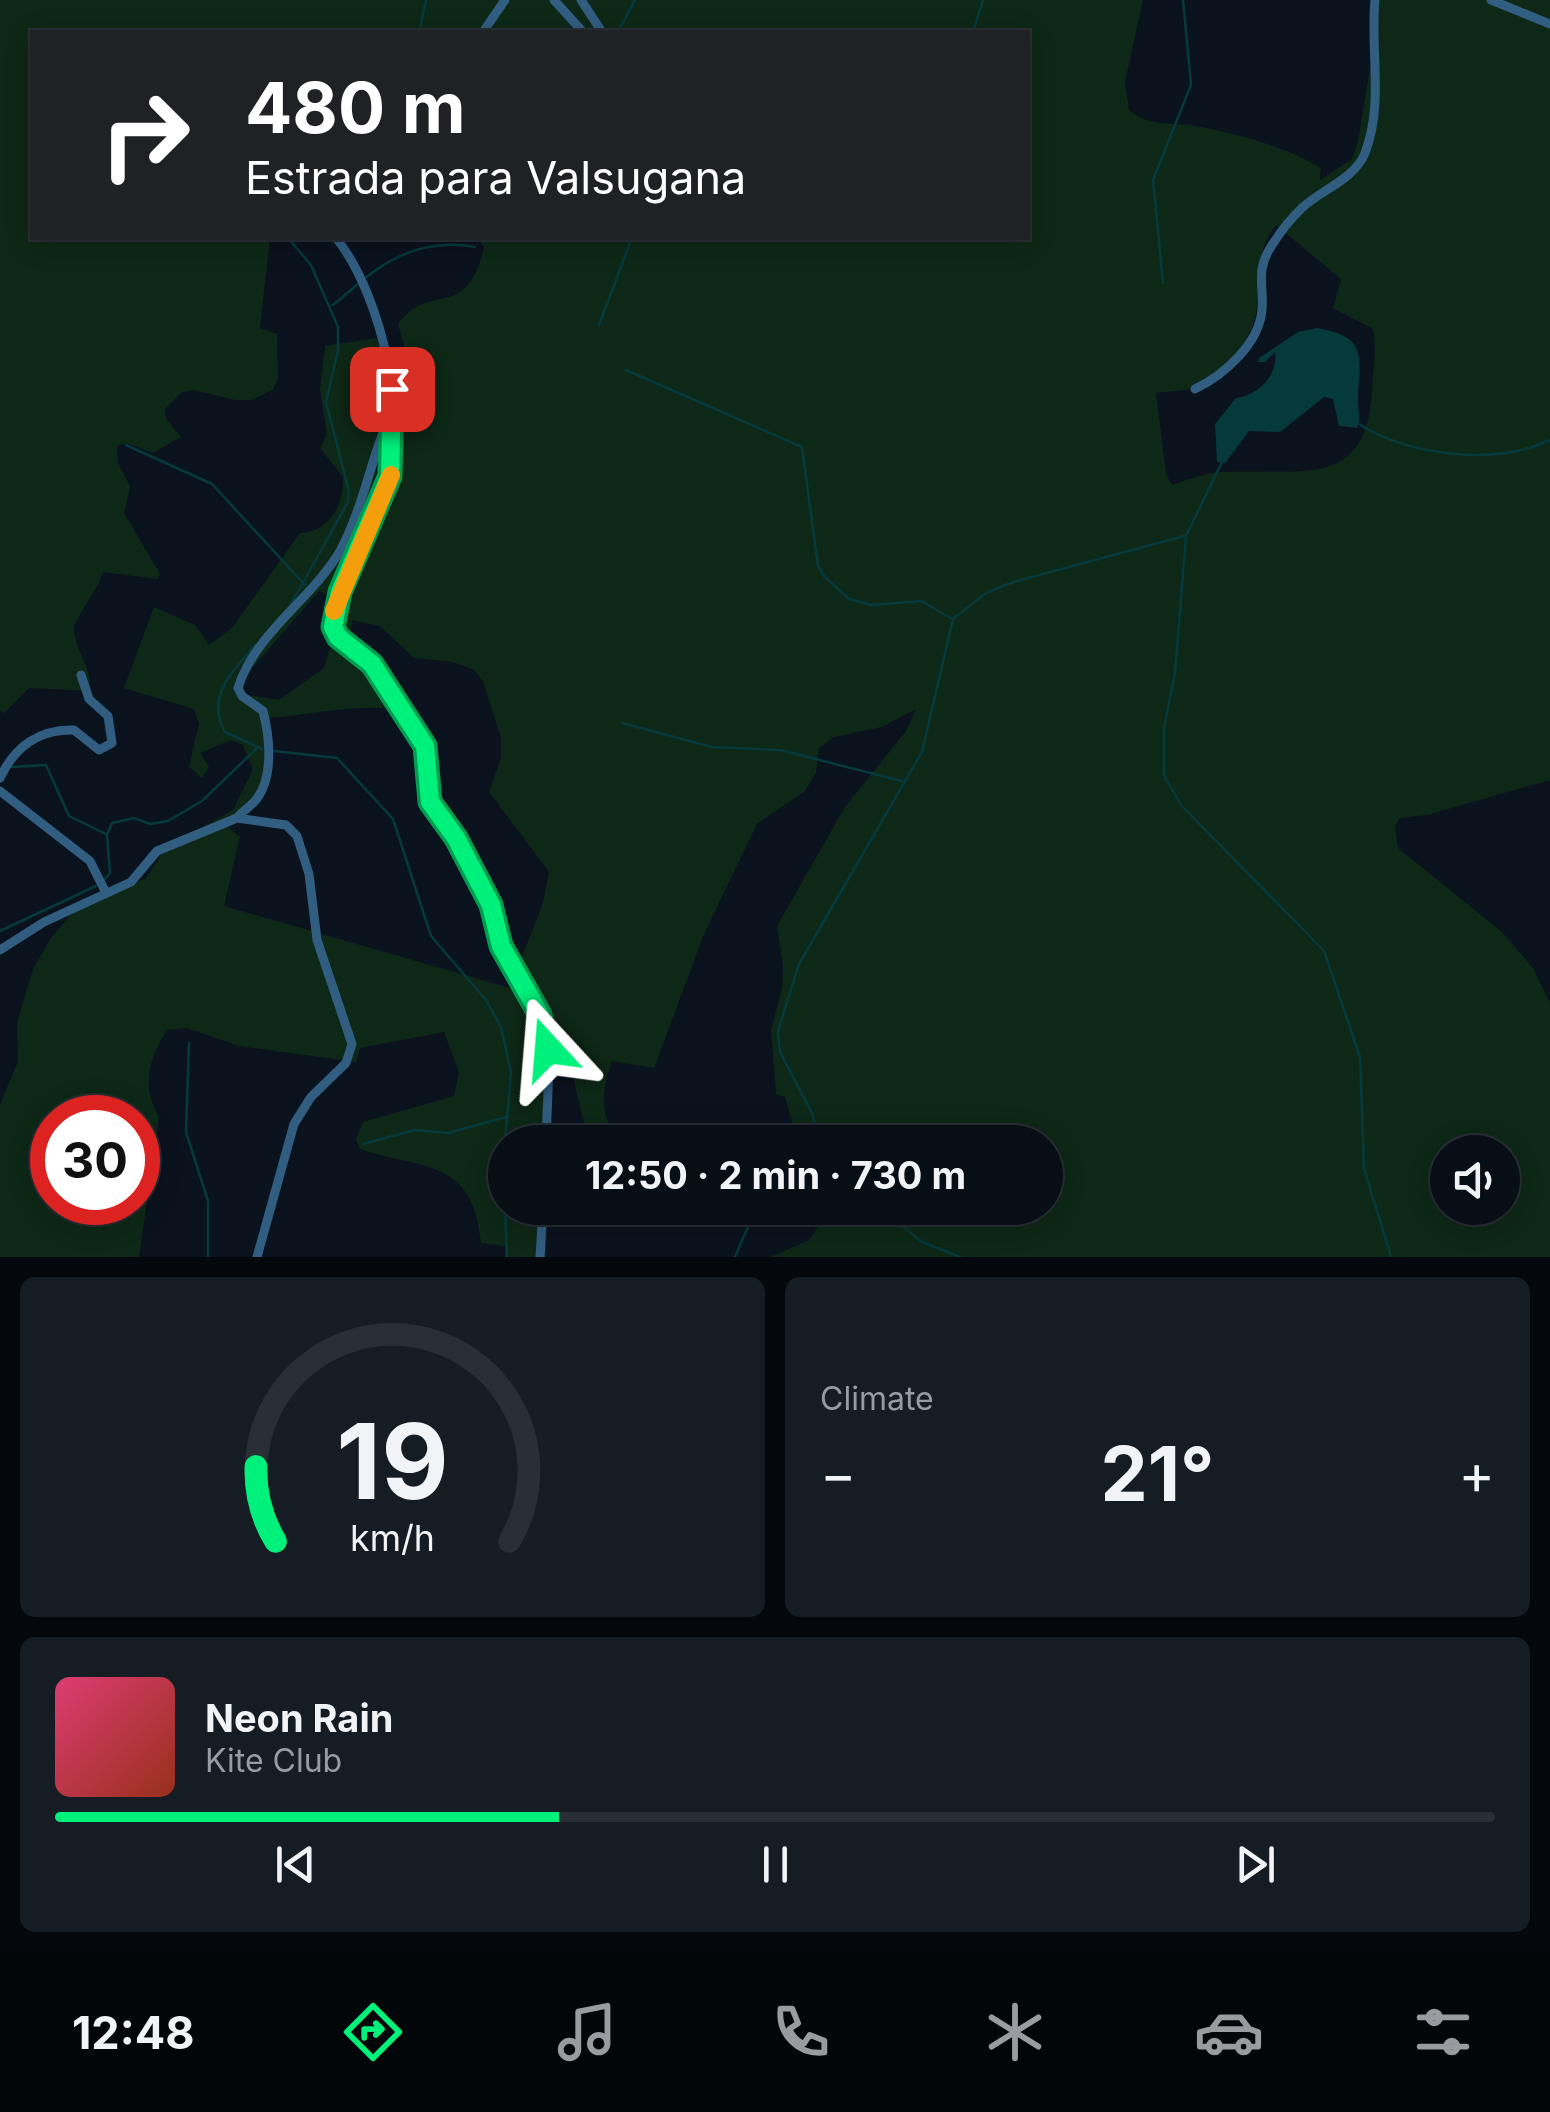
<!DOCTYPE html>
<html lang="en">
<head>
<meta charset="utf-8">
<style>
  :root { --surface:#080e16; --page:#161c23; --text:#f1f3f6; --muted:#989ca1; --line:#292e35; --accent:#00f17b }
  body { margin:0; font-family:Inter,sans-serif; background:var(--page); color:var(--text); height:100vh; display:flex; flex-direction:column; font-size:38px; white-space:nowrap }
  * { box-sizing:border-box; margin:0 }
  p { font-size:32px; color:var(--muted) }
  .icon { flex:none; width:55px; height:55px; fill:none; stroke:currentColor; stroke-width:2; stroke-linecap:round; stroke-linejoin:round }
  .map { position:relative; height:1257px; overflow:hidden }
  .panel { display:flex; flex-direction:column; gap:20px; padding:20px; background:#04080c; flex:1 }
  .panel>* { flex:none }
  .hud { position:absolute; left:30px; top:30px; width:1000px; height:210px; border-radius:0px; box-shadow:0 5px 25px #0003,0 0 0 2px var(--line); background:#202124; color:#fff; overflow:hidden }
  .buttons { position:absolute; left:1430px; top:1135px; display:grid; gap:20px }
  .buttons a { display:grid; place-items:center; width:90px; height:90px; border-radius:50%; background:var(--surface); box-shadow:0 5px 25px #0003,0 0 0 2px var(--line); font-size:50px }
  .speed { position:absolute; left:30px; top:1095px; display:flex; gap:20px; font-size:50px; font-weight:700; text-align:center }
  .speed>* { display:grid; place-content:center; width:130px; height:130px; border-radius:50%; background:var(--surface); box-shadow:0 5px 25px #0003,0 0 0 2px var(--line); line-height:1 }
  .speed .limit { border:15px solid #d22; background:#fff; color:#111 }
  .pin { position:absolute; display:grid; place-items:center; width:85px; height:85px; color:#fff; margin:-42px; border-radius:20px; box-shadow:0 5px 15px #0006 }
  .me { position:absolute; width:110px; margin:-55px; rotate:341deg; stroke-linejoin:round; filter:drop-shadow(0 0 8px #0008) }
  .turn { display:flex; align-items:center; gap:35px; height:210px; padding:0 50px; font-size:45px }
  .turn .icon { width:130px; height:130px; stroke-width:2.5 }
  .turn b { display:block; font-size:70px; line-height:85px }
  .big { font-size:75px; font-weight:700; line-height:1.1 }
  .panel .tile { flex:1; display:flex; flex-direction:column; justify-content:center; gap:15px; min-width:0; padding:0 35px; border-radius:15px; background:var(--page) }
  .panel .dial { align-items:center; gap:0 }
  .dial svg { height:260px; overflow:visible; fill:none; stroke:var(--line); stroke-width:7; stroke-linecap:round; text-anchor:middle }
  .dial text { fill:var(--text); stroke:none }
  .song { display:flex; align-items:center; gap:30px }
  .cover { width:120px; height:120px; border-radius:15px; background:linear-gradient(135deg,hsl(340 70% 55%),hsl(10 70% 35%)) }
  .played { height:10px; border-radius:5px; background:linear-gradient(90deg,var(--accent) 35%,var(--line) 35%) }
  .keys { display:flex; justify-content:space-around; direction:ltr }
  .heat { display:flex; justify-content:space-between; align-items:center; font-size:55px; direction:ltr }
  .panel .tiles { flex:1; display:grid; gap:20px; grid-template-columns:1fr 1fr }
  .tile:last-child { grid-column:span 2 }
  .trip { position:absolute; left:488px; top:1125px; width:575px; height:100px; border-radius:50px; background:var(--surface); box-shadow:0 5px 25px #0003,0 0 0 2px var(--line); font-weight:700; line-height:100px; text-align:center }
  .menu { display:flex; height:160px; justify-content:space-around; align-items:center; background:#030609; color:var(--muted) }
  .menu .icon { width:70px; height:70px }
  .menu .selected { color:var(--accent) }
  .menu b { font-size:45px; color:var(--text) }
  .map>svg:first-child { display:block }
  .green { fill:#0d2817; fill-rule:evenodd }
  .water { fill:#05393c }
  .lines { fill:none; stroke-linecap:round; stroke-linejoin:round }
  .stream { stroke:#05393c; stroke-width:2.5 }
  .minor { stroke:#315d81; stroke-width:9 }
  .route-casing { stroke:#009d50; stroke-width:25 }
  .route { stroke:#00f17b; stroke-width:18 }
  .slow { stroke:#f59e0b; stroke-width:18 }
</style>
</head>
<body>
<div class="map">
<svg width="1550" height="1257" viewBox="0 0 1550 1257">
  <rect width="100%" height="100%" fill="#0a121e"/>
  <path class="green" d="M 0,0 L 1143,0 L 1125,82 L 1129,110 C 1147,127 1172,122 1195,126 C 1237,134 1285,146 1321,168 L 1320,180 L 1352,159 L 1358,142 L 1374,43 L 1370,0 L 1550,0 L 1550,780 L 1427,815 L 1400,818 L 1395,826 L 1398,848 L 1502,932 L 1533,968 L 1550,1003 L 1550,1257 L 771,1257 L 809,1240 L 831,1208 L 1045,1208 L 1045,1142 L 807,1142 L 793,1125 L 785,1097 L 776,1094 L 771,1030 L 782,989 L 783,965 L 777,926 L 845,807 L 906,731 L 916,709 L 882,727 L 834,737 L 819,748 L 816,773 L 805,791 L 757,824 L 704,934 L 654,1068 L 612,1061 C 601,1094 599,1114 620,1142 L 593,1142 C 573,1107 578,1057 550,1026 L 550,1142 L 505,1142 L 505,1208 L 546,1208 L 546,1257 L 505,1257 L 505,1246 L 481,1243 C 473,1158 424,1170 360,1149 L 356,1139 L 363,1122 L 454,1096 L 459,1072 L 444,1032 L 360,1048 L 356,1062 L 239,1046 L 187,1028 L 167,1030 C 148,1060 141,1086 159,1117 L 139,1257 L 0,1257 L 0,1104 L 18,1062 L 17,1023 L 33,969 L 51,938 L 73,912 L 146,878 L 166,848 L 233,810 L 253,769 L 243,745 L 231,740 L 200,753 L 209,767 L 202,778 L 189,767 L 199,724 L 194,709 L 124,688 L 154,607 L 195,625 L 209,645 L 232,628 L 300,533 C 330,532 344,504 343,477 L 320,448 L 327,435 L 320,389 L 325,346 L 376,338 L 385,359 L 405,380 L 412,374 L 398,324 C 430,280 467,323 484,247 L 477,238 L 1028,238 L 1028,32 L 32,32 L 32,238 L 270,238 L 260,328 L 277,334 L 278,378 L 273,390 L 251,400 L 235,400 L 194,390 L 182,392 L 165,409 L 166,418 L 181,437 L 153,453 L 126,443 L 117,446 L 118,463 L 130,487 L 124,513 L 160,574 L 158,579 L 103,572 C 98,590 74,620 74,628 C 74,651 94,668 89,691 L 29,688 L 4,713 L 0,711 ZM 1276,225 L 1341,279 L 1333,308 L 1373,329 C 1377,350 1373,369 1372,390 C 1367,492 1299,468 1224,472 C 1207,472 1188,480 1172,485 L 1166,474 L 1156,393 C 1170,391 1191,391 1203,384 C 1226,371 1255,335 1257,308 C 1259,280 1256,249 1276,225 ZM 319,591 L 344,603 L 324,668 L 279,700 L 241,694 L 241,681 ZM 352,620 L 380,626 L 414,658 L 453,662 L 474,670 L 483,681 L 501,738 L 501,758 L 489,792 L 549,872 L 543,903 L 518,967 L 524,997 L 517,990 L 224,906 L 240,837 L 226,825 C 280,799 270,771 268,718 C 314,714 359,703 404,710 L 370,654 L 350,641 ZM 52,1118 L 138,1118 L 138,1202 L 52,1202 ZM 1448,1152 L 1502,1152 L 1502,1208 L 1448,1208 Z"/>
  <path class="water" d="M 1317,328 C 1367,337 1360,354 1358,397 C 1357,410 1362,416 1357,428 L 1339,426 L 1333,399 L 1324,397 L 1280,432 L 1249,431 L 1225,463 L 1217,462 L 1215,424 L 1236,398 C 1258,396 1279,374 1275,352 L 1265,362 L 1258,362 L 1259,358 L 1298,332 Z"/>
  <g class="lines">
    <path class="stream" d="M 420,29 L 426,0
      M 618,32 L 635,0
      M 973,32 L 983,0
      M 288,238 L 311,265 L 338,327 L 338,351 L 326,402 L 349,492 L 348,502 L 290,606
      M 364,279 C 397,252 433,239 475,247
      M 1163,283 L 1153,180 L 1191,85 L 1183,0
      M 333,305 L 358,284
      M 599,325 L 632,238
      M 626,370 L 802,447 L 818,566 L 824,576 L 849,599 L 871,605 L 922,601 L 952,619
      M 1359,424 C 1408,456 1496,466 1550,440
      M 126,445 L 212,484 L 305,585
      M 1222,462 L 1186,536 L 1175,673 L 1164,728 L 1164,775 L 1181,805 L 1324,951 L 1360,1057 L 1364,1168 L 1391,1257
      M 255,645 C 232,673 205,696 225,732 L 262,749
      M 622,723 L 712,747 L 780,750 L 902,781
      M 274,751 L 337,758 L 393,819 L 431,936 L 486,1000 L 501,1027 L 511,1072 L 505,1142
      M 12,767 L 46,765 L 69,816 L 106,834
      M 105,879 L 110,873 L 107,835 L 112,823 L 134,818 L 150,824 L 168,821 L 202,801 L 256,749
      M 0,931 L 96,886
      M 189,1043 L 186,1132 L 208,1201 L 208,1257
      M 820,1142 L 812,1113 L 780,1052 L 778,1031 L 799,964 L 922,752 L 953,619 L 986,593 L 1013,582 L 1184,536
      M 363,1144 L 415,1130 L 448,1133 L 506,1117
      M 505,1145 L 505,1190
      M 505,1208 L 507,1257
      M 880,1208 L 922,1242 L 960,1257
      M 735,1257 L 756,1208"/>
    <path class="minor" d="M 554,0 L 583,32
      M 581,0 L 602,32
      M 1491,0 L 1550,24
      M 483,32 L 505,0
      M 336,238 C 382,294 414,432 382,500 C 364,537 330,584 333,627 L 341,641 L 372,664 L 425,745 L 429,802 L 456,839 L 491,905 L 506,957 L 539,1015 L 549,1065 L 546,1142
      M 1195,389 C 1224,375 1259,344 1262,310 C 1264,287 1256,272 1269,250 C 1278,235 1289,220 1302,208 C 1321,190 1355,179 1365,153 C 1384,104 1370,50 1375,0
      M 0,778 C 15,746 40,729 74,730 L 99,750 L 112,743 L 108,716 L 89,699 L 81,675
      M 0,791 L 90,861 L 106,893
      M 0,950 L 44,922 L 131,882 L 157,851 L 237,818
      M 257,1257 L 294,1124 L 311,1097 L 346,1063 L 352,1044 L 317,940 L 309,874 L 297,836 L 286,825 L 237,818 C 242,811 249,808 255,801 C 274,779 270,738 263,711 L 242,696 L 238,688 C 255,633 312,599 340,551 C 365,504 372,452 394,405
      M 540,1257 L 543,1208"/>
  </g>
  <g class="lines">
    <g class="route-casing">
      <path id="route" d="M 392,389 L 390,476 L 340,592 L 333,627 L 338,637 L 372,664 L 425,746 L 430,802 L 456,838 L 491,905 L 501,946 L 540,1015 L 548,1049"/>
    </g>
    <use href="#route" class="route"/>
    <path class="slow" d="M 334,611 L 391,475"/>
  </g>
</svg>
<div class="buttons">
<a><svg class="icon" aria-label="sound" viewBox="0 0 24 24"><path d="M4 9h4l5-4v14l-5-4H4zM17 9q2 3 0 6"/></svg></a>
</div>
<div class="speed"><div class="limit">30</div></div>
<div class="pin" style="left:392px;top:389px;background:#d93025"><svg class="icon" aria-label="arrive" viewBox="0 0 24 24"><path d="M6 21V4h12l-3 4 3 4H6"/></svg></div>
<svg class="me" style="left:548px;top:1049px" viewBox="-20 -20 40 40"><path d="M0-17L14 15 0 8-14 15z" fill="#00f17b" stroke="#fff" stroke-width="4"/></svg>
<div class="trip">12:50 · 2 min · 730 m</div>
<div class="hud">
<div class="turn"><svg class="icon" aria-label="right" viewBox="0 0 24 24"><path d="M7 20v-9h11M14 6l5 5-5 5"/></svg><div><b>480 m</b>Estrada para Valsugana</div></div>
</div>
</div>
<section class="panel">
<div class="tiles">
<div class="tile dial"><svg viewBox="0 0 100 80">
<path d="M14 69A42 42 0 1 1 86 69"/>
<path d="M14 69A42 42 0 0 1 8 46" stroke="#00f17b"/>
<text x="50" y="56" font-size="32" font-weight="700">19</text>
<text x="50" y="72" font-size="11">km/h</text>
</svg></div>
<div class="tile"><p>Climate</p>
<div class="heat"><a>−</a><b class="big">21°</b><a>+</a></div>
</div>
<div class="tile">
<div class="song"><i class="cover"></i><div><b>Neon Rain</b><p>Kite Club</p></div></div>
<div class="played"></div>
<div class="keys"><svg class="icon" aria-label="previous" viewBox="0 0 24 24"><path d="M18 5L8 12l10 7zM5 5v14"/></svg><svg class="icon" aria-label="pause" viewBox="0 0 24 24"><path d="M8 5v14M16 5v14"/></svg><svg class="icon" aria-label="next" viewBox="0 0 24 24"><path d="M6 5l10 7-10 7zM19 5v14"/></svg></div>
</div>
</div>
</section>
<nav class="menu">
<b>12:48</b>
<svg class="icon selected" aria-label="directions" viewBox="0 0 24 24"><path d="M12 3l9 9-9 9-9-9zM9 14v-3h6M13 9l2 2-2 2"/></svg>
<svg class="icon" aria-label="music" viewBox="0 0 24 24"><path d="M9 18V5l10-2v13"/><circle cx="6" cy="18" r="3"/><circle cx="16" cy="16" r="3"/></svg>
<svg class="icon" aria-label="phone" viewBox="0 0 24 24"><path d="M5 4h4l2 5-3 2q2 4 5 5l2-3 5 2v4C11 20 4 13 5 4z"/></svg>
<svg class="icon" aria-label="climate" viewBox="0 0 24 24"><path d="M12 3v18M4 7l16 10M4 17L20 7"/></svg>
<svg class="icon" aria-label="car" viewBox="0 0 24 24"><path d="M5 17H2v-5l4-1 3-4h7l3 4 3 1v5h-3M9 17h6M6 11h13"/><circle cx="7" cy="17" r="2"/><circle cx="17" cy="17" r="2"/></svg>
<svg class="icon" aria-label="filters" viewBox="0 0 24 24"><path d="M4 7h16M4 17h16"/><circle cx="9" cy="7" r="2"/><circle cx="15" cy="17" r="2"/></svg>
</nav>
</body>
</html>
